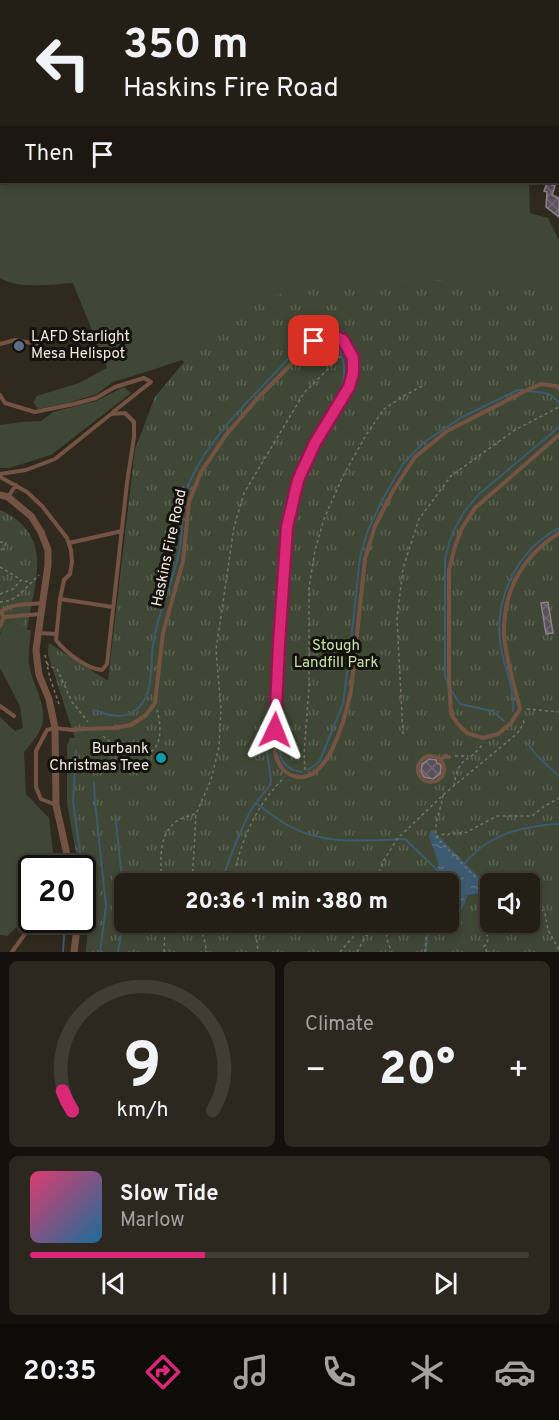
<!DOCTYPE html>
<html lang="en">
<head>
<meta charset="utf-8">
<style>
  :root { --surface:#241f16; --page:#2c271f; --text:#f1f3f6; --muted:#a3a2a1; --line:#413d35; --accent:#db2777 }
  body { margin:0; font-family:Overpass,sans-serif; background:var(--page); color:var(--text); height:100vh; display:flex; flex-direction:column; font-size:22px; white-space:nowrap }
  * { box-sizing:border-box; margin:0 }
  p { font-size:20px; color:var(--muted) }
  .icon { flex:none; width:33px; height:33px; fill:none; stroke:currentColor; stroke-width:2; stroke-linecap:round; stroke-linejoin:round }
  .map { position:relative; height:952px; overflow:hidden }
  .drawer { display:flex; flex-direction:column; gap:9px; padding:9px; background:#14110c; flex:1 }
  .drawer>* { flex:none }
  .banner { position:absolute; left:0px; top:0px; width:560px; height:183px; box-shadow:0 3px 9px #0003,0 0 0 2px var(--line); background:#241f16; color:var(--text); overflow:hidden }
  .controls { position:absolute; left:480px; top:873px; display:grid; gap:12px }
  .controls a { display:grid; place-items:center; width:60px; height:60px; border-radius:9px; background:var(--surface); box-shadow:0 3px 9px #0003,0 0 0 2px var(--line); font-size:30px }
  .speed { position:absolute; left:18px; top:855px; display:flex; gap:12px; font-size:30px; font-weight:700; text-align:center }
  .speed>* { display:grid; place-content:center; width:78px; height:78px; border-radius:50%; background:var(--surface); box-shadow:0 3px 9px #0003,0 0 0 2px var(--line); line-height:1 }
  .speed .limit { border:3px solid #111; border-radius:9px; background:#fff; color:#111 }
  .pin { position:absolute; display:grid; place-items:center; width:51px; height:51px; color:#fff; margin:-26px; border-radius:12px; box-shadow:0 3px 9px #0006 }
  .me { position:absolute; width:66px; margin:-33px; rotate:2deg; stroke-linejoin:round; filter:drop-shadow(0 0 4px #0008) }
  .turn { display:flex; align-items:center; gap:21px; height:126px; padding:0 24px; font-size:27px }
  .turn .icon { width:78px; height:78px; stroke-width:2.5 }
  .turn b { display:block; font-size:42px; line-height:51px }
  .then { display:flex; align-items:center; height:57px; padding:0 24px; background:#0003; gap:12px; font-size:22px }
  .big { font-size:45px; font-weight:800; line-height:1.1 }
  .drawer .widget { flex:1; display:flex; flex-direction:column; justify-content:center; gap:9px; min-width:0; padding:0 21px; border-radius:9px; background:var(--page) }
  .drawer .dial { align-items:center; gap:0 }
  .dial svg { height:156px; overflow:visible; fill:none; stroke:var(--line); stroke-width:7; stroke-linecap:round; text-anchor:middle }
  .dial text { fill:var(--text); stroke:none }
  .song { display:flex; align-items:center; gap:18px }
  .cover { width:72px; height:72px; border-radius:9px; background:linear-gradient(135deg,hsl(340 70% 55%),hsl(200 70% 35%)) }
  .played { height:6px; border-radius:3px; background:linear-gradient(90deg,var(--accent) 35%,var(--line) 35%) }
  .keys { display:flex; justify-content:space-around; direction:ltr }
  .heat { display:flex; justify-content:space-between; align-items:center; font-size:33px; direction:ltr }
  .drawer .tiles { flex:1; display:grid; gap:9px; grid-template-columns:1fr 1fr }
  .widget:last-child { grid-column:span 2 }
  .trip { position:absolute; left:114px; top:873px; width:345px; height:60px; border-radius:9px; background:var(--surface); box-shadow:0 3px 9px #0003,0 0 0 2px var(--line); font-weight:800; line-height:60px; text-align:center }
  .tab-bar { display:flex; height:96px; justify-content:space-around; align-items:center; background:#0e0c09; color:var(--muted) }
  .tab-bar .icon { width:42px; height:42px }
  .tab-bar .active { color:var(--accent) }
  .tab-bar b { font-size:27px; color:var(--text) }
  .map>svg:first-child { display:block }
  .green { fill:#3f4834; fill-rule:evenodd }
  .park { fill:url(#park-tufts); fill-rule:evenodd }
  .water { fill:url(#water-ripples) }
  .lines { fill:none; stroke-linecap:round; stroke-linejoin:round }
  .stream { stroke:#3c5a70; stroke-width:2 }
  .building { fill:url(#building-cross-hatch); stroke:#8f828f; stroke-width:1.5 }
  .path { stroke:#797368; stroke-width:1.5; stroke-dasharray:3 3; stroke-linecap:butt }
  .service { stroke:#745344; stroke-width:4 }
  .minor { stroke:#745344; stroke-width:7 }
  .route-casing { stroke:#8e194d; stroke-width:15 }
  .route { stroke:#db2777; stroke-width:10 }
  .service-dot { fill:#5c6f8a; stroke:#15120d; stroke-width:2 }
  .culture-dot { fill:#0f9aa8; stroke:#15120d; stroke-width:2 }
  .labels { text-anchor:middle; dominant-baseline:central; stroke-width:6; stroke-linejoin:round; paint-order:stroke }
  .poi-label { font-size:15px; fill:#efeae2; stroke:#15120d; text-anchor:start }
  .street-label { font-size:15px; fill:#efeae2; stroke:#15120d }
  .park-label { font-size:15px; fill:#c8e2a9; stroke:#15120d }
</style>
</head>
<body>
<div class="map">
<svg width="559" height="952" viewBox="0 0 559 952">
  <defs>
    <pattern id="park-tufts" width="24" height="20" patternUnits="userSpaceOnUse" patternTransform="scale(1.5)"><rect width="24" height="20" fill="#3f4834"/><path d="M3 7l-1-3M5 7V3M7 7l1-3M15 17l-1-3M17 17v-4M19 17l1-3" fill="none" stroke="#5b6351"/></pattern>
    <pattern id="water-ripples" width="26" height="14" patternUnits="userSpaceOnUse" patternTransform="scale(1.5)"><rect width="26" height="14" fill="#3c5a70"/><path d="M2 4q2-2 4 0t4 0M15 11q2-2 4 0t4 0" fill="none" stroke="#587284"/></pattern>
    <pattern id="building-cross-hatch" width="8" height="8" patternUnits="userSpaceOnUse" patternTransform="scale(1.5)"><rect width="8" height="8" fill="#5b4f5b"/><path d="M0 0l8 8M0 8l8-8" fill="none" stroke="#736872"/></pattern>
  </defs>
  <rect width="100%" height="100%" fill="#30291d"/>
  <path class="green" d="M 163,0 L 488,0 L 488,2 L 165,2 Z
    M 1,114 L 2,182 L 529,182 L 530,213 L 548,218 L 559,240 L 559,952 L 86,952 C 88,928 90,907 85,884 L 83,883 L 82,868 L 79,868 L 67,803 L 67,746 L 70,738 L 75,738 L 48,654 L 49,643 L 108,681 L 135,450 L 155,397 L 184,362 L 182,360 L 149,371 L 113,382 L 97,394 L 68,403 L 38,409 L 33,402 L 37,396 L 79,383 L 107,368 L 73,283 C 52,284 19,290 0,278 L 0,116 ZM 124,884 L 448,884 L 448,922 L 124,922 ZM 490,884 L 530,884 L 530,922 L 490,922 Z
    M 124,387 L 131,393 L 51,455 L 9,468 L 0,468 L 0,425 L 21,422 L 41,421 L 53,412 L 96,401 Z
    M 11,620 L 24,620 L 23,630 L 31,630 C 30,643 27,656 30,669 C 31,675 34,681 36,687 C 48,719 46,727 24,752 L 26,794 L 49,818 L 55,868 L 32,868 L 31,914 L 7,936 L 0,935 L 0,717 L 15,731 L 23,728 L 20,706 L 0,668 L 0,635 L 4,625 Z"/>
  <path class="park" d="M 442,280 L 559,293 L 559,952 L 86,952 C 88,928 90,907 85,884 L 83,883 L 82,868 L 79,868 L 67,803 L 67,746 L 70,738 L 75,738 L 48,654 L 49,643 L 77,664 L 108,681 L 135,450 L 155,397 L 184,363 L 245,303 L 327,282 ZM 124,884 L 448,884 L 448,922 L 124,922 ZM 490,884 L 530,884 L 530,922 L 490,922 Z
    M 0,510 C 56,535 34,583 27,630 L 22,630 L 23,620 C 8,620 6,620 0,634 Z"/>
  <path class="water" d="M 432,829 L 490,889 L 490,891 L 468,895 L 462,909 L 445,932 L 428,927 L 423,923 L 448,922 L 448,884 L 429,883 L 439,865 L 429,836 Z"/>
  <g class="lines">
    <path class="stream" d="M 528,391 C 541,392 551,392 559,403
      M 448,686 L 445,676 L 445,559 L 450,540 L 454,530 L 464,512 L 478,495 L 559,427
      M 451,690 L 460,704 L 492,711 L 504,721
      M 94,710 C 109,716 128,721 140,706 C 154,691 150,664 153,645 C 157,615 171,587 178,557 C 184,532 180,506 190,481 C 208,440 246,403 277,371 C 290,357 310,331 330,331 C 340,343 347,366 343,382 C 339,400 326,416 317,430 C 306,447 298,465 291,484 C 278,521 279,558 276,597 C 273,649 270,700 267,752 L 271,780 L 270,785 L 256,803
      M 513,711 C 515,692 506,672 502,653 C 491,604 515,551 559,528
      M 281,720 C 279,741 273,769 302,772
      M 528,744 L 537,756 L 559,776
      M 76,751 L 73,801 L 82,868
      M 307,770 L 317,764 L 320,760 L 343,704 L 350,650 L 360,557 L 367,533 L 381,502 L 403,464 L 423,443 L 462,417 L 518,390 L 523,390
      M 94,783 L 95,801 L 106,906 L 100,952
      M 118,819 L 116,822 L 124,899 L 124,921 L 118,952
      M 463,865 C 482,843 499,834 526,828 C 538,826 548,824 559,824
      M 82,872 L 83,878
      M 221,884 C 227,865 234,847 242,829 C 246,820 250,810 256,803 C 272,815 288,828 308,834 C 338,844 373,840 405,839 L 437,870
      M 63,952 L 65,922
      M 426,952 L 428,927 L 430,922"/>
  </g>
  <path class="building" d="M 547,183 L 555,186 L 552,195 L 559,198 L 559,217 L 546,207 L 547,192 L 544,191 Z
    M 548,602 L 553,633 L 546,634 L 541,603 Z
    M 429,759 L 436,760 L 437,763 L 441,765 L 441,767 L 440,774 L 433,779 L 424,777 L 421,771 L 422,764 Z"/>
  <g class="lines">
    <path class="path" d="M 124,0 L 125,2
      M 0,542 L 6,543 L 3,549 L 0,550
      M 0,567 L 20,579
      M 0,594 L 13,589 L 21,580 L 29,582
      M 0,602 L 11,600 L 19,595 L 39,575
      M 45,655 L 50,678 L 60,707
      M 47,663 L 49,666 L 57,669 L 72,702 L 88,722
      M 527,709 L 559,712
      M 403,734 L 397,619 L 403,568 L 419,519 L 451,476 L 515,430 L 559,407
      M 103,736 C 110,742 117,748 126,752 C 132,755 138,755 144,754 C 164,751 161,724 157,710
      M 455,756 L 468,756
      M 305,770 L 304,753 L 309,689 L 309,588 L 315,550 L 324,519 L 343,476 L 366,435 L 384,409 L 402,397 L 422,386
      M 454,786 C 458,755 468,764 482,745
      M 443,795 C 441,810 434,822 436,837 L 486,888 L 490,889
      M 436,837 L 444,834 L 448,835 L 450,833 L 463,833 L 467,832 L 497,816 L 532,816 L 543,807 L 559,798
      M 236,866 C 244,834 259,802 283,779
      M 161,884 C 162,862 156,836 177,821 C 182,818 189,816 195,814
      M 192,884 L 196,814 L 211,780 L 219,747 L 221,709 L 216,650 L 234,527 L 244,493 L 304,393 L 343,354
      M 378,884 L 378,875 L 384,860 L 397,839 L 443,795 L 513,737 L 519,731 L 524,722 L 522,718
      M 530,907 L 534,909 L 540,908 L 545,913 L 548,930 L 559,950
      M 200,922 L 207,952
      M 254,922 L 255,925 L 258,952
      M 384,922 L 388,943 L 392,952
      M 164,952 L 165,928 L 164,922
      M 340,952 L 366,922
      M 357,952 L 368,932 L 370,922
      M 425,952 L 427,927
      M 487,952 L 484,946 L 486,945 C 489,940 488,936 485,930 L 491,926 L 490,920 L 486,914 L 487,911 L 490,907"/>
    <path class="service" d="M 0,344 L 15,340 L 37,344
      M 0,395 L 5,403 L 35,412 L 74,404 L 96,398 L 115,387 L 144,378 L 151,382 L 113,412
      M 559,435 L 475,508 L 462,528 L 455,546 L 449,570 L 449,678 L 451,714 L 457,723 L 467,733 L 483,738 L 498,734 L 511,723 L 520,709 C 514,685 503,649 504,626 C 506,584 525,555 559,533
      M 0,474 L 26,470 L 55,459 L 111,414 L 125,413 L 134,422 L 134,437 L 127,483 L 107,664 L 102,670 C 87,669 65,652 56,640 L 60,599 L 64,580 L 70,574 L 72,562 L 71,550 L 67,538 L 42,506 L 27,492 L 0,477
      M 8,497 L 16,485
      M 69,543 L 122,531
      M 60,599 L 113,607
      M 41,614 L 4,617 L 2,614 L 2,611 C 12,603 29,605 42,603
      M 0,626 L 4,617
      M 39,633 L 56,634
      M 0,706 L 14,716
      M418 769a13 13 0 1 1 26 0a13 13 0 1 1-26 0Z
      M 440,761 L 445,756 L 449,757
      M 56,805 L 41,799 L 36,787 L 36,751 L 47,730 L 55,728 L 73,730 L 83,729 L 113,728 L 131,725 L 146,715 L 155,703 L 163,633 L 183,561 L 189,502 L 201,472 L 226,435 L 257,399 L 314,341 L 326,336 L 334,336 L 343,340 L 353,358 L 353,373 L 349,387 L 315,443 L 299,480 L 287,527 L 279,644 L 275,752 C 278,763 282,773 294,776 C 328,787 346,715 351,691 L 365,559 L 375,526 L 394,489 L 415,457 L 447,431 L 525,391 L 541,384 L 556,386 L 559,388
      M 12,952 L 35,920"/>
    <path class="minor" d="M 532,0 L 534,2
      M 64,2 L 65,0
      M 558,8 L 559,9
      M 0,94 L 2,92
      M 0,495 L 8,497 L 31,516 L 41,532 L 48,550 L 48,565 L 41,614 L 36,650 L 37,660 L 39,675 L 49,699 L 55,728 L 56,805 L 70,868
      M 74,952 L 78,920"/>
  </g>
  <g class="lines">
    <g class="route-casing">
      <path id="route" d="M 275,730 L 279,644 L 287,527 L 298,480 L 315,443 L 349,387 L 353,373 L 353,358 L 343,340 L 334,336 L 326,336 L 314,341"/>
    </g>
    <use href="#route" class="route"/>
  </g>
  <circle class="service-dot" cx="19" cy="346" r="6"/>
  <circle class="culture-dot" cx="161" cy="758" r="6"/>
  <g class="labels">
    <g class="poi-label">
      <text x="31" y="337">LAFD Starlight<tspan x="31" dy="17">Mesa Helispot</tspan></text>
      <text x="149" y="749" text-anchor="end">Burbank<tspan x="149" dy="17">Christmas Tree</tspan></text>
    </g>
    <g class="street-label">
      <text transform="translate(170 548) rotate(-78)">Haskins Fire Road</text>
    </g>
    <g class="park-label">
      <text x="336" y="646">Stough<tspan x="336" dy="17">Landfill Park</tspan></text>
    </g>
  </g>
</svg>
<div class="controls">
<a><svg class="icon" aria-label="sound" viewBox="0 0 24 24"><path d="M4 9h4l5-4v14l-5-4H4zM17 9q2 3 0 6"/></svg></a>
</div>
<div class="speed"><div class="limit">20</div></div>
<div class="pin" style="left:314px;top:341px;background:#d93025"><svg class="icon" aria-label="arrive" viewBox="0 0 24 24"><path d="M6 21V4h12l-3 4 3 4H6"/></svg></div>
<svg class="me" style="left:275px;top:730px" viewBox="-20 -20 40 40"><path d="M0-17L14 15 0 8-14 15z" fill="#db2777" stroke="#fff" stroke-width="4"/></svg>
<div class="trip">20:36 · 1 min · 380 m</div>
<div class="banner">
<div class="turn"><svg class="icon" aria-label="left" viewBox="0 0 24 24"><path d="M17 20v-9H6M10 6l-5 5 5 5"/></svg><div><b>350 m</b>Haskins Fire Road</div></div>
<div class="then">Then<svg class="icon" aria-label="arrive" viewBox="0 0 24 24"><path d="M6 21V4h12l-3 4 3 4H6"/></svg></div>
</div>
</div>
<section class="drawer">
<div class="tiles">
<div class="widget dial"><svg viewBox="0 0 100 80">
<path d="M14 69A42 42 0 1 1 86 69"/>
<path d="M14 69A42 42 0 0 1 9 59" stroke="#db2777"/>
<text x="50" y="56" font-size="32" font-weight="700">9</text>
<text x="50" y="72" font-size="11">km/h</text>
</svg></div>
<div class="widget"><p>Climate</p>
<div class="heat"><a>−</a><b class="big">20°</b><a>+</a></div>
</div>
<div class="widget">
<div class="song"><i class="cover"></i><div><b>Slow Tide</b><p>Marlow</p></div></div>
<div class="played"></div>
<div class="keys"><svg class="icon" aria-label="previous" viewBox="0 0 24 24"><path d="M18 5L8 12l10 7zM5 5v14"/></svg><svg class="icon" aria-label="pause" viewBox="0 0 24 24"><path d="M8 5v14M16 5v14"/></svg><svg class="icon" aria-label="next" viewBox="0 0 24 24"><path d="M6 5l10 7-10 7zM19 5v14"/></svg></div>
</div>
</div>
</section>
<nav class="tab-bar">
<b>20:35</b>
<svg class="icon active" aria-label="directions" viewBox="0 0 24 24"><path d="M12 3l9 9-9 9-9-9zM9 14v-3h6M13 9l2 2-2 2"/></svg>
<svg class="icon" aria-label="music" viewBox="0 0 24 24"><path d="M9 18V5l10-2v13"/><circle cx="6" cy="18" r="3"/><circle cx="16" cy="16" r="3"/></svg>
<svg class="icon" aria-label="phone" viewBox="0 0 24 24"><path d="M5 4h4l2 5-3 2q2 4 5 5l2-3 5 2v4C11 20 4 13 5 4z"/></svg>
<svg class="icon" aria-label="climate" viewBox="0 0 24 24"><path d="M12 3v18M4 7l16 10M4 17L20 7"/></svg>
<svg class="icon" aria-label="car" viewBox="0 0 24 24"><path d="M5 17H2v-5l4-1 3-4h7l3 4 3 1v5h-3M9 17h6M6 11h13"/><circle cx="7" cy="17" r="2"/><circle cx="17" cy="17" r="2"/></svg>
</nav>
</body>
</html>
